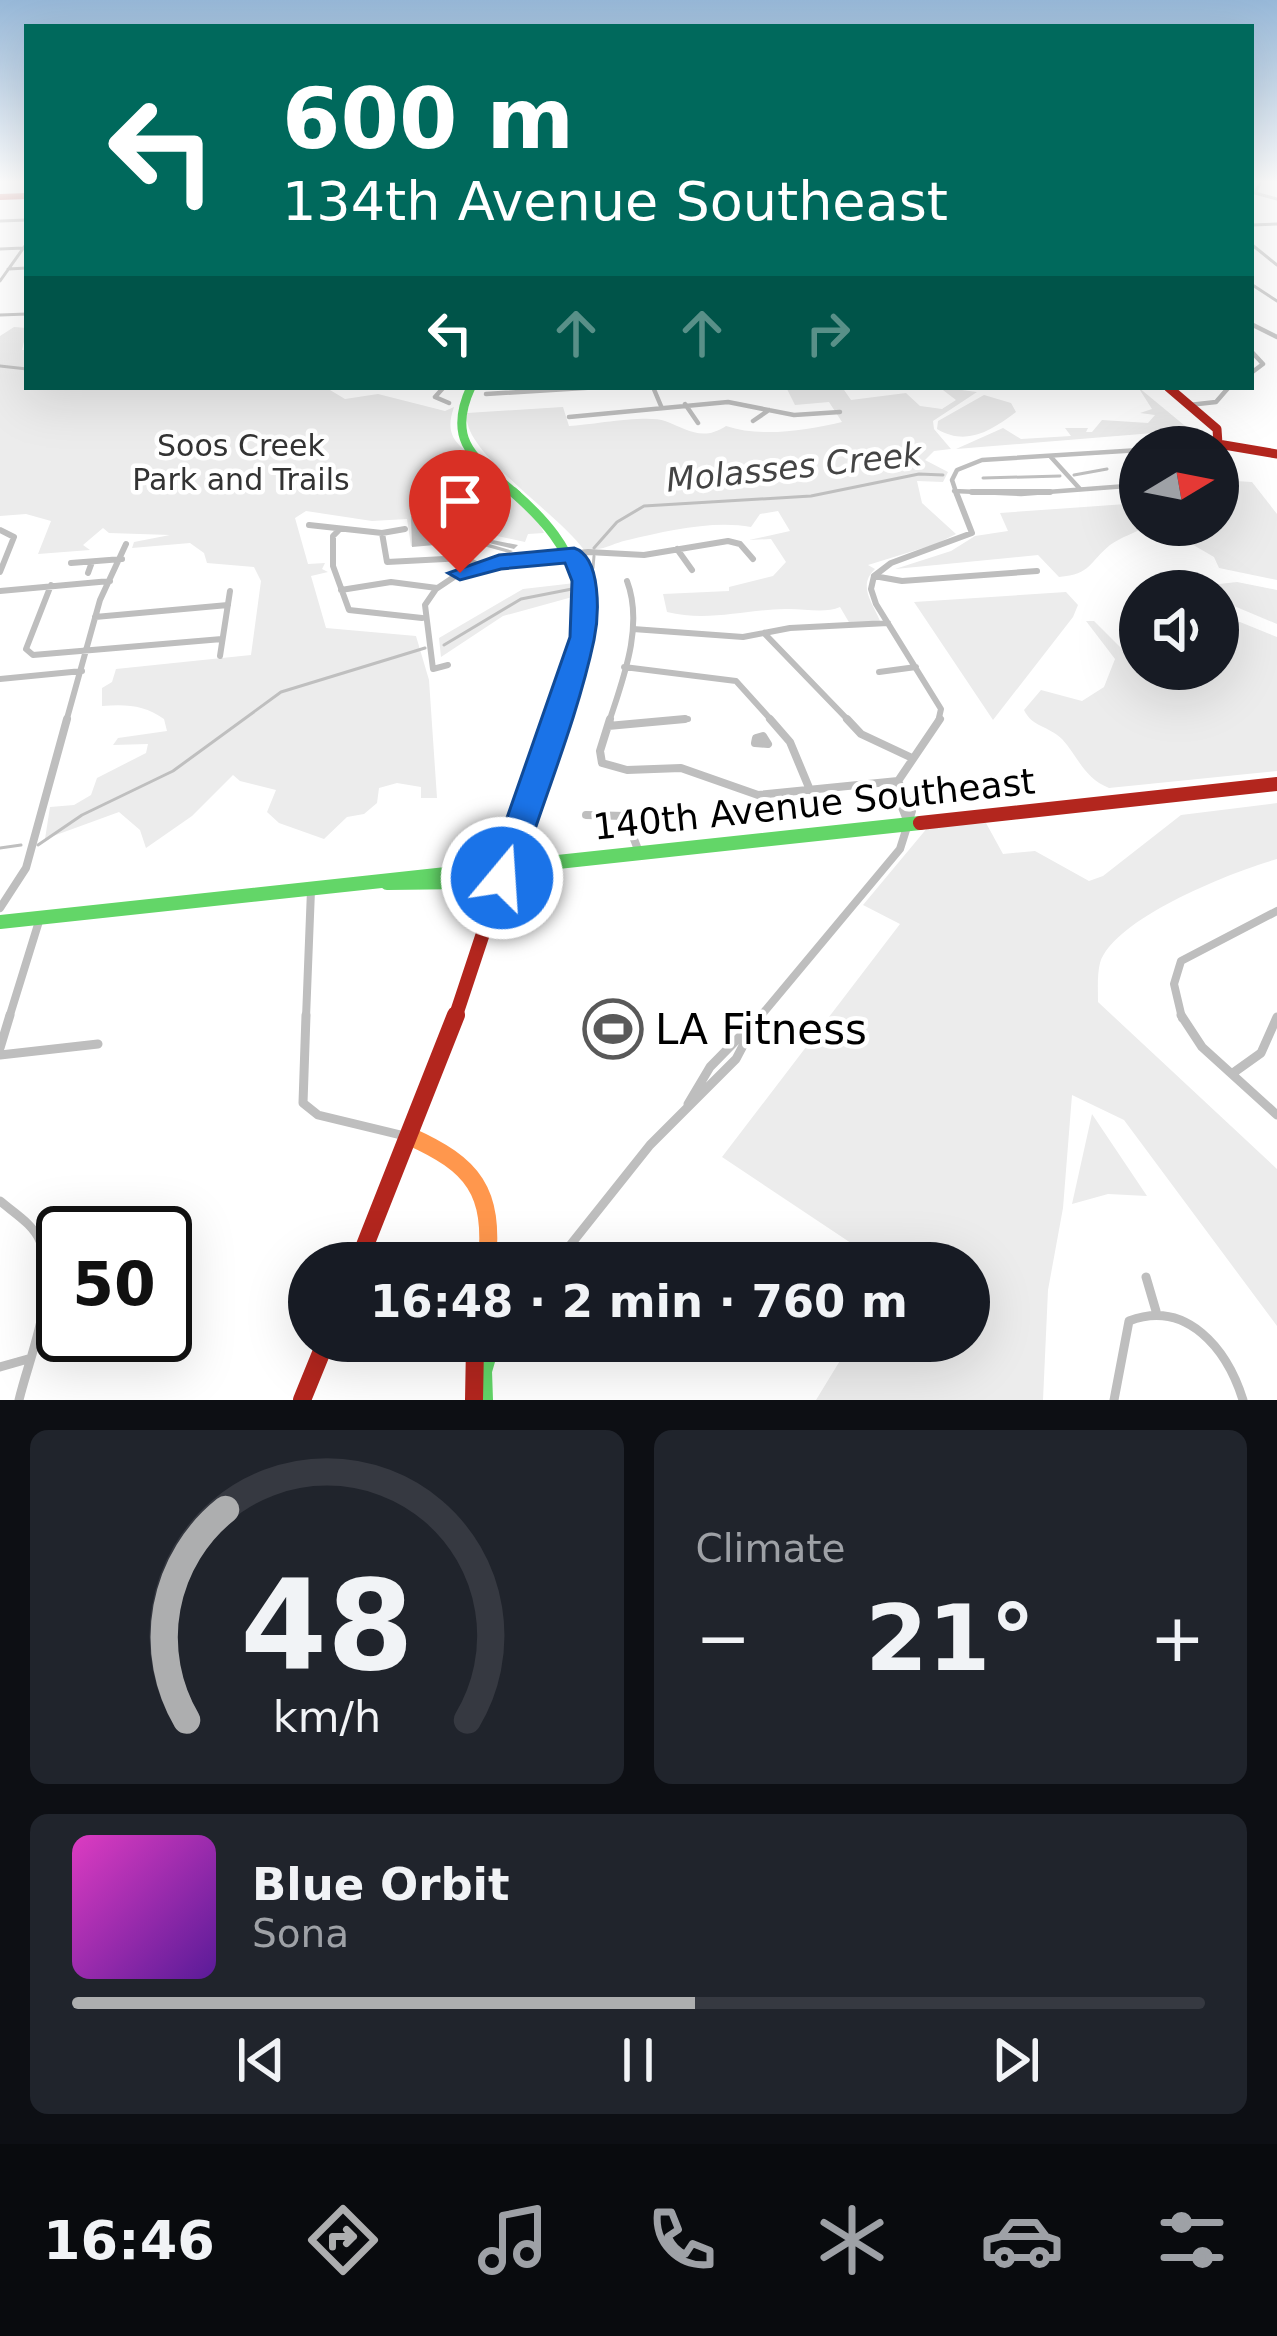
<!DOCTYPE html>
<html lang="en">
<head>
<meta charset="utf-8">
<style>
  :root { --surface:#171b24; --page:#20242c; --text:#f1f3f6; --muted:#9ea1a6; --line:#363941; --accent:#adaeaf }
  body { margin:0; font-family:"DejaVu Sans",sans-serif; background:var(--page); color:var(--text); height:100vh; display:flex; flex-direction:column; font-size:45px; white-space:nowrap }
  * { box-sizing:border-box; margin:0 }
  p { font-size:39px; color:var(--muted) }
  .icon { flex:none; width:66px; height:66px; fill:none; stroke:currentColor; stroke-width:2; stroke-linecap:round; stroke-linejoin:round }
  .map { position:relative; height:1400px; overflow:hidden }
  .side { display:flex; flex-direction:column; gap:30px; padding:30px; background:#0d0f14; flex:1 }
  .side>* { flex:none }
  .hud { position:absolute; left:24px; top:24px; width:1230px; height:366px; border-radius:0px; box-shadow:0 12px 48px #0002; background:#00695c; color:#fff; overflow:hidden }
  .needle { width:78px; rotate:80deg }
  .buttons { position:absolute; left:1119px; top:426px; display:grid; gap:24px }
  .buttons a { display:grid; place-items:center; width:120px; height:120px; border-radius:50%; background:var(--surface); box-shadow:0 12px 48px #0002; font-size:60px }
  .speed { position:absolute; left:36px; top:1206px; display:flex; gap:24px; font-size:60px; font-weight:700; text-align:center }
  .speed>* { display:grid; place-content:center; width:156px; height:156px; border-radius:50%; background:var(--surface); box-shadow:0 12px 48px #0002; line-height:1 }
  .speed .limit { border:6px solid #111; border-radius:18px; background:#fff; color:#111 }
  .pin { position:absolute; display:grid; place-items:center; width:102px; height:102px; color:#fff; margin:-123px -51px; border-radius:50% 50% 50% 0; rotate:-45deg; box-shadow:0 0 12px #0007 }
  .pin .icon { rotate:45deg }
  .me { position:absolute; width:132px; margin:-66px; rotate:18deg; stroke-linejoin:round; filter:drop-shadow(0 0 9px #0008) }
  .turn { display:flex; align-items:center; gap:42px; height:252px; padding:0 60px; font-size:54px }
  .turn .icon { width:156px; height:156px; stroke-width:2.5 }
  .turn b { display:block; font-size:84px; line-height:102px }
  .lanes { display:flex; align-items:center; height:114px; padding:0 60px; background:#0003; justify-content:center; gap:60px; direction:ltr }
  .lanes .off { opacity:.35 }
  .big { font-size:90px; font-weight:700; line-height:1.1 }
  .side .card { flex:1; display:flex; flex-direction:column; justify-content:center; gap:18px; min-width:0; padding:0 42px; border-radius:18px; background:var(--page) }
  .side .dial { align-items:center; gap:0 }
  .dial svg { height:312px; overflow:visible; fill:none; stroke:var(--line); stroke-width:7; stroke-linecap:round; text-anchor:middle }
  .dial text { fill:var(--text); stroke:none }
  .song { display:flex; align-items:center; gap:36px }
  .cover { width:144px; height:144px; border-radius:18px; background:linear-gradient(135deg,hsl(310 70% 55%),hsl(270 70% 35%)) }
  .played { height:12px; border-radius:6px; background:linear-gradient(90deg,var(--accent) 55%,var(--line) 55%) }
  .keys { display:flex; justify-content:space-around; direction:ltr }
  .heat { display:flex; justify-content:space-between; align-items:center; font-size:66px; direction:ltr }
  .side .tiles { flex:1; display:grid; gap:30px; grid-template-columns:1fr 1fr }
  .card:last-child { grid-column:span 2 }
  .trip { position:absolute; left:288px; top:1242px; width:702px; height:120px; border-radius:60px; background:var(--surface); box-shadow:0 12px 48px #0002; font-weight:700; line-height:120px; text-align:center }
  .dock { display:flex; height:192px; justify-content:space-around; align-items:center; background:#090b0e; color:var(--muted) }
  .dock .icon { width:84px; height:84px }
  .dock .selected { color:var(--accent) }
  .dock b { font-size:54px; color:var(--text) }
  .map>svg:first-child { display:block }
  .green { fill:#ececec }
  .water { fill:#bfbfbf }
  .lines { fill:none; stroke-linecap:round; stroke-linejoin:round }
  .stream { stroke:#bfbfbf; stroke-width:3 }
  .street-far4 { stroke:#bebebe; stroke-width:3 }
  .street-far3 { stroke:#bebebe; stroke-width:4.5 }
  .street-far2 { stroke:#bebebe; stroke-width:6 }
  .street-far1 { stroke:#bebebe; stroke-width:8 }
  .street { stroke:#bebebe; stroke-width:9 }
  .fast-far3 { stroke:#63d668; stroke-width:9 }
  .fast-far2 { stroke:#63d668; stroke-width:10 }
  .fast-far1 { stroke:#63d668; stroke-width:14 }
  .fast { stroke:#63d668; stroke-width:18 }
  .slow { stroke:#ff974d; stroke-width:18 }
  .jam-far4 { stroke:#b3261e; stroke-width:6 }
  .jam-far3 { stroke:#b3261e; stroke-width:9 }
  .jam-far2 { stroke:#b3261e; stroke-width:10 }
  .jam-far1 { stroke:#b3261e; stroke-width:14 }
  .jam { stroke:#b3261e; stroke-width:18 }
  .route { fill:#1a73e8; stroke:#114b97; stroke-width:3 }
  .labels { text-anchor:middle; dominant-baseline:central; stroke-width:9; stroke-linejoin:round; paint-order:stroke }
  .far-park-label { font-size:30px; fill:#333; stroke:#fff }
  .far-water-label { font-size:33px; font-style:italic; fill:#444; stroke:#fff }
  .street-label { font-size:36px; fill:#000; stroke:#fff }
  .near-poi-label { font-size:42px; fill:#000; stroke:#fff; text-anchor:start }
</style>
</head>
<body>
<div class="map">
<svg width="1277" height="1400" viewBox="0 0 1277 1400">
  <rect width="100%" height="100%" fill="#fff"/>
  <path class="green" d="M 14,327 L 27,328 L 22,350 L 27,350 L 27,387 L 325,387 L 345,399 L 378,394 L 445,411 L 454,407 C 441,443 466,449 488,467 C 506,481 537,516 544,533 L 528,534 L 525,542 L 497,536 L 411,546 L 407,519 L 372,521 L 306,511 L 295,518 L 308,564 L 325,563 L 322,569 L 328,572 L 311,576 L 326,628 L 416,636 L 429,680 L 437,798 L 421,798 L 421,787 L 397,783 L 379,788 L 377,803 L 364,814 L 347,817 L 324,839 L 279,823 L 267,812 L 276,790 L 240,781 L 233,775 L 192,816 L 146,848 L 140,830 L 119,812 L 45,839 L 50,807 L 74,805 L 91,795 L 97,778 L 146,753 L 148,744 L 113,745 L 118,738 L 167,731 L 164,719 C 145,705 126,704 102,706 L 102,688 L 112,682 L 116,669 L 251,655 L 261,581 L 254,567 L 207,563 L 204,553 L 190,543 L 132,548 L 134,542 L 170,535 L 109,533 L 103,528 L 83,545 L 90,550 L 38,554 L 51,521 L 26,514 L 0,516 L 0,336 Z
    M 786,387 L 842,387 L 851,400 L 906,393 L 920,406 L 942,409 L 956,400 L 939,387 L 977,392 L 933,421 L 934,429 L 951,449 L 934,451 L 925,460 L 948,472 L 943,482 L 917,481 L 922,503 L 956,534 L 936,544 L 868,565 L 875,569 C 857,586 873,603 880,621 L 850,624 L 840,607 C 824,614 802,608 785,609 C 744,610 707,622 667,612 L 663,594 L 729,591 L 729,587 L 773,576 L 786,562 L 771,539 L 749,540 L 790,531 L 778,511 L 760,514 L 751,527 C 713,520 666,531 628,540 C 610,544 607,550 584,550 C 559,514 460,451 467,413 L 563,407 L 569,426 C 590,425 648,414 665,421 C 687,429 702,442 726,426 C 761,438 807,430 842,422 L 829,402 L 795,405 Z
    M 1138,387 L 1190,430 L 956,449 L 1003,428 L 1021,439 L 1071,436 L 1065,428 L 1088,428 L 1086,432 L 1092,432 L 1102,420 L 1148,423 L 1155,415 L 1140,413 L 1152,409 Z
    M 984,395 L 1011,403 L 1016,412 C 992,430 967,447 937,429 L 938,421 Z
    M 1218,480 L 1252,482 L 1277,514 L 1277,580 L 1219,568 L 1214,557 L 1183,539 L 1180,525 L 1218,525 Z
    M 1140,503 L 1140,525 L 1147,526 C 1135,533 1121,537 1110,545 C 1089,562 1092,574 1059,577 L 1038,555 L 895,569 L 951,551 L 975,536 L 1008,531 L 1000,513 Z
    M 1237,582 L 1277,590 L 1277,624 L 1234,606 L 1210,585 Z
    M 575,583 L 576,596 L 503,616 L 441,657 L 439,638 L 523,589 Z
    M 1066,592 L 1078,605 L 1073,617 L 993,720 L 914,602 Z
    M 1218,620 L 1240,622 L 1277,637 L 1277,771 L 1109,788 C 1084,778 1079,758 1062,739 C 1049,726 1032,727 1024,710 L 1041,690 L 1082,701 L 1104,687 L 1115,659 L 1086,621 L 1094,621 L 1130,657 L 1140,655 L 1140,669 L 1218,669 Z
    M 1277,803 L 1277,859 C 1234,871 1114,918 1100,963 C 1097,975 1098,990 1098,1002 L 1277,1169 L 1277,1326 L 1124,1120 L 1072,1095 L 1063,1208 L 1048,1290 L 1043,1400 L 816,1400 L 852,1341 L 969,1341 L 969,1263 L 881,1263 L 722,1157 L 900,924 L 863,905 L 928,827 L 986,823 L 1003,854 L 1035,851 L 1089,881 L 1103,876 L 1181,815 Z
    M 1092,1114 L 1147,1196 L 1108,1194 L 1072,1204 Z"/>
  <path class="water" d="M 430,513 L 449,523 L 442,533 L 461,522 L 466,524 L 462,534 L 518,545 L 514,549 L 472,539 L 513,551 L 509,553 L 469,542 L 412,547 L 411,516 Z"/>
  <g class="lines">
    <path class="stream" d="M 0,366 L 27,369
      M 1074,475 L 1107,469
      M 983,478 L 1060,476
      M 594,548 L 617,522 L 644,506 L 811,496 L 919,474 L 943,475
      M 593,568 L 594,556
      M 444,645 L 521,599 L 572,589
      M 38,845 L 82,815 L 173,771 L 281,692 L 425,648
      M 0,848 L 21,845"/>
    <path class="street-far4" d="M 1260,183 L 1255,193 L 1277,199
      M 0,221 L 27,220
      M 1251,225 L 1277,224
      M 1251,244 L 1277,265
      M 0,249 L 23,248
      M 8,269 L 27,268
      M 0,281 L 27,243
      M 1251,284 L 1277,301
      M 0,315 L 27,314"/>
    <path class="street-far3" d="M 1251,324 L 1277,337
      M 1251,351 L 1263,364 L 1251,373
      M 444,387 L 435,397 L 449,403
      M 653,387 L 661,406
      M 486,394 L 600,387
      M 685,404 L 698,423
      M 1189,405 L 1216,402 L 1229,387
      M 569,417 L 728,402 L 794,415 L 840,412
      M 753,421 L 769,410
      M 1160,447 L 1218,444
      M 1050,456 L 1080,489
      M 954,491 L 1021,494 L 1140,485
      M 957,495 L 952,480 L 957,470 L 982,460 L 1140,450"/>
    <path class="street-far2" d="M 972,492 L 1050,492
      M 309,525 L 382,533 L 405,529
      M 0,530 L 14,537 L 0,572
      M 338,531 L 333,536 L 333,566 L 349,610 L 422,618
      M 382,533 L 387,562 L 464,558 L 480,566
      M 677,549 L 692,570
      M 71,563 L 122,559
      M 88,573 L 92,562
      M 874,576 L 891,563 L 972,533 L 956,492
      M 874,576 L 871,589 L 876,604 L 941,709 L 938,722
      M 874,576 L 902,581 L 1037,571
      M 51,585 L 26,649 L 33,655 L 222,639
      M 341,590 L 391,582 L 437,588
      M 0,591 L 110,581
      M 95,617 L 228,605
      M 633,629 L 743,637 L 790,628 L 888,623
      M 764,633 L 850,722
      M 220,656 L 230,591
      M 448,665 L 433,669 L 425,605 L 436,589 L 454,577 L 506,560 L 588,552 L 644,555 L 728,541 L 740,544 L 753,559
      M 624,667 L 736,681 L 773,722
      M 879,672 L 916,667
      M 0,679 L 82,671
      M 66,722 L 100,600 L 126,544
      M 609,722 C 623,679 644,626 627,581
      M 651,722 L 688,719"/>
    <path class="street-far1" d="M 610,719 L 600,751 L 602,763 L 627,770 L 681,768 L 758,795 L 898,781
      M 770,719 L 790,742 L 810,790
      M 847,719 L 861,734 L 910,757
      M 608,726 L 685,719
      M 763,736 L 768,744 L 755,743 L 756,738 Z
      M 586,815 L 625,816 L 639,852
      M 907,820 L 894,787 L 940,719
      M 0,908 L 26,868 L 67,719
      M 9,1018 L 40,918
      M 306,1018 L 311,890
      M 759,1018 L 900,849 L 912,811 L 898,781
      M 1182,1018 L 1174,984 L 1181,961 L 1277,911"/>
    <path class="street" d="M 306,1015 L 303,1103 L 318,1115 L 405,1136
      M 1181,1015 L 1202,1047 L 1277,1115
      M 0,1048 L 10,1015
      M 0,1055 L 98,1044
      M 1233,1073 L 1261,1053 L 1277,1017
      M 688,1104 L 710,1067 L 761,1015
      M 0,1201 C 14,1213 33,1224 40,1241 C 60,1288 30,1354 19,1400
      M 556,1263 L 650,1145 L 736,1059 L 755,1023
      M 1146,1277 L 1156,1311
      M 0,1367 L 28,1359
      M 1114,1400 L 1129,1321 C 1187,1299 1227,1349 1243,1400"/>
    <path class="fast-far3" d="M 471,387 C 445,443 477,460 517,495"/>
    <path class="fast-far2" d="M 513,492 C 582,552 591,595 567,681"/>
    <path class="fast-far1" d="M 387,883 L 468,882 L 489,888 L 492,900
      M 0,922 L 920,823"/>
    <path class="fast" d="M 472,1341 L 485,1348 L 497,1341
      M 484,1400 L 483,1371 L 490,1347"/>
    <path class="slow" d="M 409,1136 C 474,1165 494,1191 487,1263"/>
    <path class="jam-far4" d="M 0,197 L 27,196"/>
    <path class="jam-far3" d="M 1168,387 L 1217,429 L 1218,444 L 1277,454"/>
    <path class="jam-far2" d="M 553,722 L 567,681"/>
    <path class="jam-far1" d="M 920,823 L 1277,784
      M 455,1018 L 554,719"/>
    <path class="jam" d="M 358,1263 L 456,1015
      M 302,1400 L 326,1341
      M 474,1400 L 475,1346"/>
  </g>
  <linearGradient id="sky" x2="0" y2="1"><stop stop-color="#97b8d8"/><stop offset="0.48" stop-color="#fff"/><stop offset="1" stop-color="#fff" stop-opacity="0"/></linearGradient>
  <rect width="1277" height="379" fill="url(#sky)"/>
  <path class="route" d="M 574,548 C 602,557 599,616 594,640 C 577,720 543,800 519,878 L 514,886 L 491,886 L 486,878 L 570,637 L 572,581 L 565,563 L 501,569 L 460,580 L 448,573 L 499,555 Z"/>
  <defs>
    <g id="stadium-ring" transform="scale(3)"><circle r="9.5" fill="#fff" stroke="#595959" stroke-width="1.5"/><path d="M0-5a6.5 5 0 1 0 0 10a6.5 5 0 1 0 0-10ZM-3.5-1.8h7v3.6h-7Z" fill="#595959"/></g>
  </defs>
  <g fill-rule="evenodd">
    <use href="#stadium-ring" x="613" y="1029"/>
  </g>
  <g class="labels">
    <g class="far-park-label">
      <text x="241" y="445">Soos Creek<tspan x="241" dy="34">Park and Trails</tspan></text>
    </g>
    <g class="far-water-label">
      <text transform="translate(794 467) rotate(-6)">Molasses Creek</text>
    </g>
    <g class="street-label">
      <text transform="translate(814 804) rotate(-6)">140th Avenue Southeast</text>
    </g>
    <g class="near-poi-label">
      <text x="655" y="1029">LA Fitness</text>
    </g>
  </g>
</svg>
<div class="buttons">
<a><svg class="needle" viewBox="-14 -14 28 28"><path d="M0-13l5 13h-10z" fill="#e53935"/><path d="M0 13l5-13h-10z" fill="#9ea1a6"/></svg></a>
<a><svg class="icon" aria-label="sound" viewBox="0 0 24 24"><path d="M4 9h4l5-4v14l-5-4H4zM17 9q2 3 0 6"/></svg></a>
</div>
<div class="speed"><div class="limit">50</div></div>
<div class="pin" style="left:460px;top:573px;background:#d93025"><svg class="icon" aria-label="arrive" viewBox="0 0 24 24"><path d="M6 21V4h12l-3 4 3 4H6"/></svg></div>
<svg class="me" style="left:502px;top:878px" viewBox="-20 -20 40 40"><circle r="17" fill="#1a73e8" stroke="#fff" stroke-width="3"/><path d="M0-11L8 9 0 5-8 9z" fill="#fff"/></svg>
<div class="trip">16:48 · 2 min · 760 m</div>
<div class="hud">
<div class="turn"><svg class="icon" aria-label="left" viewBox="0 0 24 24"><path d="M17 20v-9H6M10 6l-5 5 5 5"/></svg><div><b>600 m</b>134th Avenue Southeast</div></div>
<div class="lanes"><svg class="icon" aria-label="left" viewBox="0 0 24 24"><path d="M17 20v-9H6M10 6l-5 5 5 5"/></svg><svg class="icon off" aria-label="ahead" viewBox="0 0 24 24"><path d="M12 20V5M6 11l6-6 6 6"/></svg><svg class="icon off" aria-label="ahead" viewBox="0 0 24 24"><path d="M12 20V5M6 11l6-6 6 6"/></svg><svg class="icon off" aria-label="right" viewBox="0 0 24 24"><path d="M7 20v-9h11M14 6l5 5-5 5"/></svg></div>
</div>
</div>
<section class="side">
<div class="tiles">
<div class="card dial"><svg viewBox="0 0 100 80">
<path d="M14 69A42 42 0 1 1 86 69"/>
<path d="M14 69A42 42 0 0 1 24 15" stroke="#adaeaf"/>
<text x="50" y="56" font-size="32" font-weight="700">48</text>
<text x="50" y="72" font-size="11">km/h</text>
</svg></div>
<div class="card"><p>Climate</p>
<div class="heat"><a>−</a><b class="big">21°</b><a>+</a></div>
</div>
<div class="card">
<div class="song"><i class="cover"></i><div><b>Blue Orbit</b><p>Sona</p></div></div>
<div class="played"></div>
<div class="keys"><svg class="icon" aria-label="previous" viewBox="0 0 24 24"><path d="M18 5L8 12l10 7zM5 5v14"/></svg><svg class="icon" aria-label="pause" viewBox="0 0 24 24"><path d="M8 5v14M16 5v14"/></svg><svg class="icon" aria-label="next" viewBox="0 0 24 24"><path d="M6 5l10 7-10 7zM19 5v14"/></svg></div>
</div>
</div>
</section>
<nav class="dock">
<b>16:46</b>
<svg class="icon selected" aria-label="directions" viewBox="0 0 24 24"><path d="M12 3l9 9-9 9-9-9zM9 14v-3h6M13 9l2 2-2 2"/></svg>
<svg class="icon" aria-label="music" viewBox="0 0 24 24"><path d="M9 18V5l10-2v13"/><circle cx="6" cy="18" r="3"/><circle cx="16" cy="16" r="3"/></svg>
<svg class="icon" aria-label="phone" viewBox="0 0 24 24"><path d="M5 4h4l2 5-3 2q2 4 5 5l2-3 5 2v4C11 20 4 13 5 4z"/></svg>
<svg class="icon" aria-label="climate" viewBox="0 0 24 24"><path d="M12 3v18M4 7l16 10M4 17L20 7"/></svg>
<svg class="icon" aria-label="car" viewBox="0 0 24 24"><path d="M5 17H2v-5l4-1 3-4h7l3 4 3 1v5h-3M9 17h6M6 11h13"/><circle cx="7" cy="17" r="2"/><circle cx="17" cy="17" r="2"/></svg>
<svg class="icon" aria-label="filters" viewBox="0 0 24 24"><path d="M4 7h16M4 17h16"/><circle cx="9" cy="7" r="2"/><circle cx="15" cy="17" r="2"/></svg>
</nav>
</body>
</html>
